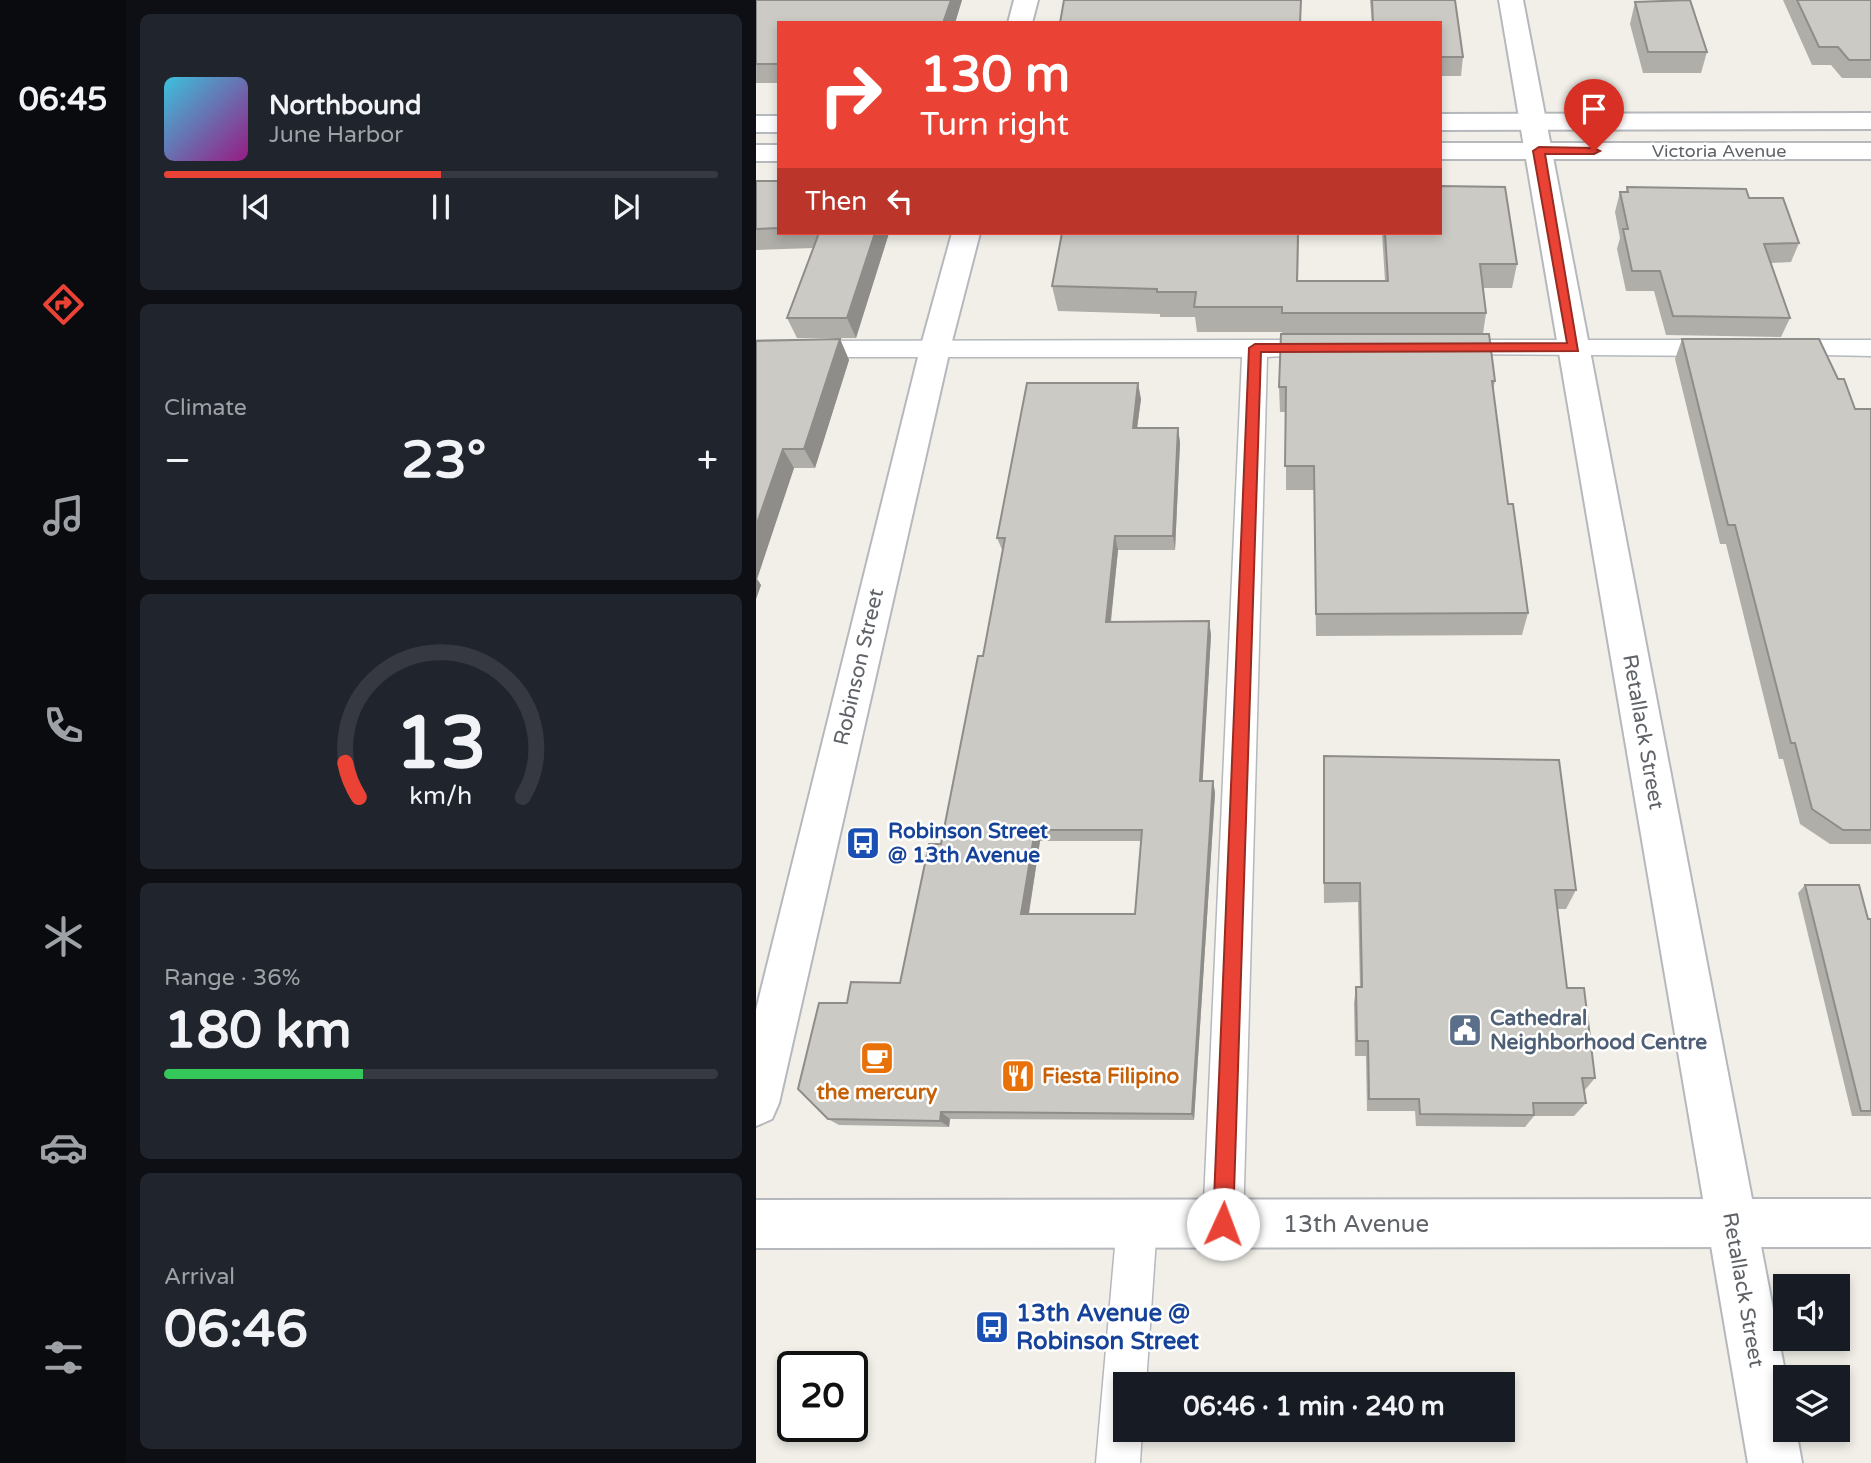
<!DOCTYPE html>
<html lang="en">
<head>
<meta charset="utf-8">
<style>
  :root { --surface:#171b24; --page:#20242c; --text:#f1f3f6; --muted:#9ea1a6; --line:#363941; --accent:#ea4335 }
  body { margin:0; font-family:"Varela Round",sans-serif; background:var(--page); color:var(--text); height:100vh; display:flex; flex-direction:column; font-size:26px; white-space:nowrap }
  * { box-sizing:border-box; margin:0 }
  p { font-size:23px; color:var(--muted) }
  .icon { flex:none; width:38px; height:38px; fill:none; stroke:currentColor; stroke-width:2; stroke-linecap:round; stroke-linejoin:round }
  .map { position:relative; flex:1; overflow:hidden }
  .side { display:flex; flex-direction:column; gap:14px; padding:14px; background:#0d0f14; width:630px }
  .side>* { flex:none }
  .guide { position:absolute; left:21px; top:21px; width:665px; height:214px; border-radius:0px; box-shadow:0 4px 10px #0003; background:#ea4335; color:#fff; overflow:hidden }
  .buttons { position:absolute; left:1017px; top:1274px; display:grid; gap:14px }
  .buttons a { display:grid; place-items:center; width:77px; height:77px; border-radius:0px; background:var(--surface); box-shadow:0 4px 10px #0003; font-size:35px }
  .speed { position:absolute; left:21px; top:1351px; display:flex; gap:14px; font-size:35px; font-weight:700; text-align:center }
  .speed>* { display:grid; place-content:center; width:91px; height:91px; border-radius:50%; background:var(--surface); box-shadow:0 4px 10px #0003; line-height:1 }
  .speed .limit { border:4px solid #111; border-radius:10px; background:#fff; color:#111 }
  .pin { position:absolute; display:grid; place-items:center; width:60px; height:60px; color:#fff; margin:-72px -30px; border-radius:50% 50% 50% 0; rotate:-45deg; box-shadow:0 0 7px #0007 }
  .pin .icon { rotate:45deg }
  .me { position:absolute; width:77px; margin:-38px; rotate:2deg; stroke-linejoin:round; filter:drop-shadow(0 0 5px #0008) }
  .turn { display:flex; align-items:center; gap:24px; height:147px; padding:0 28px; font-size:32px }
  .turn .icon { width:91px; height:91px; stroke-width:2.5 }
  .turn b { display:block; font-size:49px; line-height:60px }
  .then { display:flex; align-items:center; height:66px; padding:0 28px; background:#0003; gap:14px; font-size:26px }
  .big { font-size:52px; font-weight:700; line-height:1.1 }
  .side .card { flex:1; display:flex; flex-direction:column; justify-content:center; gap:10px; min-width:0; padding:0 24px; border-radius:10px; background:var(--page) }
  .side .dial { align-items:center; gap:0 }
  .dial svg { height:182px; overflow:visible; fill:none; stroke:var(--line); stroke-width:7; stroke-linecap:round; text-anchor:middle }
  .dial text { fill:var(--text); stroke:none }
  .song { display:flex; align-items:center; gap:21px }
  .cover { width:84px; height:84px; border-radius:10px; background:linear-gradient(135deg,hsl(190 70% 55%),hsl(310 70% 35%)) }
  .played { height:7px; border-radius:4px; background:linear-gradient(90deg,var(--accent) 50%,var(--line) 50%) }
  .keys { display:flex; justify-content:space-around; direction:ltr }
  .heat { display:flex; justify-content:space-between; align-items:center; font-size:38px; direction:ltr }
  .charge { height:10px; border-radius:5px; background:linear-gradient(90deg,#34c759 36%,var(--line) 0) }
  .trip { position:absolute; left:357px; top:1372px; width:402px; height:70px; border-radius:0px; background:var(--surface); box-shadow:0 4px 10px #0003; font-weight:700; line-height:70px; text-align:center }
  main { display:flex; flex:1; min-height:0 }
  .tab-bar { display:flex; flex-direction:column; width:126px; justify-content:space-around; align-items:center; background:#090b0e; color:var(--muted) }
  .tab-bar .icon { width:49px; height:49px }
  .tab-bar .current { color:var(--accent) }
  .tab-bar b { font-size:32px; color:var(--text) }
  .map>svg:first-child { display:block }
  .lines { fill:none; stroke-linecap:round; stroke-linejoin:round }
  .service-casing { stroke:#b5b8bc; stroke-width:3 }
  .minor-casing { stroke:#b5b8bc; stroke-width:4 }
  .tertiary-casing { stroke:#b5b8bc; stroke-width:4 }
  .service { fill:#fff; fill-rule:evenodd }
  .minor { fill:#fff; fill-rule:evenodd }
  .tertiary { fill:#fff; fill-rule:evenodd }
  .wall { fill:#afaea9; fill-rule:evenodd }
  .shaded-wall { fill:#8f8d8a }
  .building { fill:#cccac5; stroke:#8f8d8a; stroke-width:2; fill-rule:evenodd }
  .route { fill:#ea4335; stroke:#982c22; stroke-width:2 }
  .labels { text-anchor:middle; dominant-baseline:central; stroke-width:5; stroke-linejoin:round; paint-order:stroke }
  .far-street-label { font-size:18px; fill:#5f6368; stroke:#fff }
  .street-label { font-size:21px; fill:#5f6368; stroke:#fff }
  .transit-label { font-size:21px; font-weight:bold; fill:#164399; stroke:#fff; text-anchor:start }
  .service-label { font-size:21px; font-weight:bold; fill:#4e5e75; stroke:#fff; text-anchor:start }
  .food-label { font-size:21px; font-weight:bold; fill:#c56008; stroke:#fff; text-anchor:start }
  .near-street-label { font-size:24px; fill:#5f6368; stroke:#fff }
  .near-transit-label { font-size:24px; font-weight:bold; fill:#164399; stroke:#fff; text-anchor:start }
</style>
</head>
<body>
<main>
<nav class="tab-bar">
<b>06:45</b>
<svg class="icon current" aria-label="directions" viewBox="0 0 24 24"><path d="M12 3l9 9-9 9-9-9zM9 14v-3h6M13 9l2 2-2 2"/></svg>
<svg class="icon" aria-label="music" viewBox="0 0 24 24"><path d="M9 18V5l10-2v13"/><circle cx="6" cy="18" r="3"/><circle cx="16" cy="16" r="3"/></svg>
<svg class="icon" aria-label="phone" viewBox="0 0 24 24"><path d="M5 4h4l2 5-3 2q2 4 5 5l2-3 5 2v4C11 20 4 13 5 4z"/></svg>
<svg class="icon" aria-label="climate" viewBox="0 0 24 24"><path d="M12 3v18M4 7l16 10M4 17L20 7"/></svg>
<svg class="icon" aria-label="car" viewBox="0 0 24 24"><path d="M5 17H2v-5l4-1 3-4h7l3 4 3 1v5h-3M9 17h6M6 11h13"/><circle cx="7" cy="17" r="2"/><circle cx="17" cy="17" r="2"/></svg>
<svg class="icon" aria-label="filters" viewBox="0 0 24 24"><path d="M4 7h16M4 17h16"/><circle cx="9" cy="7" r="2"/><circle cx="15" cy="17" r="2"/></svg>
</nav>
<section class="side">
<div class="card">
<div class="song"><i class="cover"></i><div><b>Northbound</b><p>June Harbor</p></div></div>
<div class="played"></div>
<div class="keys"><svg class="icon" aria-label="previous" viewBox="0 0 24 24"><path d="M18 5L8 12l10 7zM5 5v14"/></svg><svg class="icon" aria-label="pause" viewBox="0 0 24 24"><path d="M8 5v14M16 5v14"/></svg><svg class="icon" aria-label="next" viewBox="0 0 24 24"><path d="M6 5l10 7-10 7zM19 5v14"/></svg></div>
</div>
<div class="card"><p>Climate</p>
<div class="heat"><a>−</a><b class="big">23°</b><a>+</a></div>
</div>
<div class="card dial"><svg viewBox="0 0 100 80">
<path d="M14 69A42 42 0 1 1 86 69"/>
<path d="M14 69A42 42 0 0 1 8 54" stroke="#ea4335"/>
<text x="50" y="56" font-size="32" font-weight="700">13</text>
<text x="50" y="72" font-size="11">km/h</text>
</svg></div>
<div class="card"><p>Range · 36%</p><b class="big">180 km</b><div class="charge"></div></div>
<div class="card"><p>Arrival</p><b class="big">06:46</b></div>
</section>
<div class="map">
<svg width="1115" height="1463" viewBox="0 0 1115 1463">
  <rect width="100%" height="100%" fill="#f1efe8"/>
  <g class="lines">
    <g class="service-casing">
      <path id="service" d="M 499,340 L 566,340 L 575,342 L 578,348 L 575,354 L 511,357 L 487,1224 L 481,1238 L 467,1244 L 453,1238 L 447,1224 L 486,357 L 0,357 L 0,341 Z
        M 691,340 L 965,340 L 974,342 L 977,348 L 974,354 L 965,356 L 682,354 L 679,348 L 682,342 Z
        M 1027,340 L 1115,340 L 1115,356 L 1018,354 L 1015,348 L 1018,342 Z
        M 381,1204 L 395,1210 L 401,1224 L 390,1384 L 369,1384 L 369,1430 L 386,1430 L 384,1463 L 340,1463 L 361,1224 L 367,1210 Z"/>
    </g>
    <g class="minor-casing">
      <path id="minor" d="M 258,0 L 282,0 L 276,23 L 252,23 Z
        M 743,0 L 767,0 L 1030,1377 L 1029,1430 L 1040,1430 L 1046,1463 L 992,1463 Z
        M 196,233 L 224,233 L 194,349 L 23,1103 L 16,1119 L 0,1126 L 0,1010 L 164,349 Z"/>
    </g>
    <g class="tertiary-casing">
      <path id="tertiary" d="M 1115,113 L 1115,129 L 684,130 L 684,114 Z
        M 0,116 L 23,116 L 23,132 L 0,132 Z
        M 684,143 L 1115,143 L 1115,159 L 684,159 Z
        M 0,145 L 23,145 L 23,161 L 0,161 Z
        M 1115,1199 L 1115,1247 L 0,1248 L 0,1200 Z"/>
    </g>
    <use href="#service" class="service"/>
    <use href="#minor" class="minor"/>
    <use href="#tertiary" class="tertiary"/>
  </g>
  <path class="wall" d="M 0,0 L 206,0 L 199,23 L 23,23 L 23,83 L 0,83 Z
    M 614,0 L 699,0 L 707,57 L 705,76 L 684,76 L 684,23 L 616,23 Z
    M 1027,0 L 1115,0 L 1115,78 L 1086,78 L 1075,65 L 1056,65 Z
    M 879,2 L 951,52 L 945,73 L 887,73 L 874,24 Z
    M 0,181 L 23,181 L 23,233 L 133,233 L 100,338 L 41,338 L 31,318 L 57,248 L 0,250 Z
    M 871,187 L 993,198 L 1043,243 L 1035,262 L 1015,263 L 1034,318 L 1025,337 L 910,335 L 898,291 L 870,291 L 861,249 L 864,238 L 859,212 L 864,192 L 870,192 Z
    M 306,233 L 543,233 L 542,281 L 629,281 L 626,233 L 684,233 L 761,264 L 756,288 L 727,288 L 730,313 L 727,334 L 739,381 L 737,390 L 752,504 L 772,613 L 766,635 L 560,636 L 558,490 L 530,490 L 530,412 L 524,412 L 523,387 L 526,332 L 441,332 L 439,317 L 404,317 L 404,314 L 302,311 L 296,286 Z
    M 84,339 L 93,360 L 59,468 L 38,468 L 1,579 L 5,585 L 0,599 L 0,341 Z
    M 926,339 L 1082,379 L 1099,409 L 1115,409 L 1115,844 L 1074,844 L 1044,824 L 1027,759 L 1023,759 L 970,544 L 964,544 L 919,359 Z
    M 385,399 L 381,428 L 422,428 L 424,443 L 419,550 L 362,550 L 355,622 L 453,621 L 455,635 L 446,781 L 457,781 L 459,793 L 438,1120 L 194,1119 L 193,1127 L 83,1125 L 72,1119 L 91,1003 L 144,983 L 185,844 L 227,656 L 247,552 L 241,538 ZM 284,841 L 385,841 L 379,914 L 273,914 Z
    M 567,779 L 820,890 L 810,909 L 802,909 L 811,988 L 839,1078 L 828,1091 L 830,1103 L 818,1116 L 778,1116 L 769,1127 L 660,1126 L 659,1111 L 611,1111 L 610,1056 L 599,1056 L 598,1003 L 600,987 L 604,987 L 602,902 L 568,903 Z
    M 1049,885 L 1112,919 L 1115,919 L 1115,1116 L 1096,1116 L 1042,893 Z"/>
  <path class="shaded-wall" d="M 195,0 L 206,0 L 199,23 L 187,23 Z
    M 119,233 L 133,233 L 100,338 L 91,318 Z
    M 84,339 L 93,360 L 59,468 L 48,449 Z
    M 382,383 L 385,399 L 379,443 L 377,428 Z
    M 422,428 L 424,443 L 419,550 L 417,536 Z
    M 27,449 L 38,468 L 1,579 L 5,585 L 0,599 L 0,526 Z
    M 359,536 L 362,550 L 353,636 L 350,622 Z
    M 453,621 L 455,635 L 446,793 L 444,781 Z
    M 457,781 L 459,793 L 438,1120 L 436,1114 Z
    M 279,830 L 284,841 L 271,924 L 265,914 Z
    M 185,1112 L 194,1119 L 193,1127 L 184,1121 Z"/>
  <path class="building" d="M 0,0 L 195,0 L 187,23 L 23,23 L 23,64 L 0,64 Z
    M 308,0 L 545,0 L 544,23 L 304,23 Z
    M 616,0 L 699,0 L 707,57 L 684,57 L 684,23 L 617,23 Z
    M 934,0 L 951,52 L 892,52 L 879,2 Z
    M 1041,0 L 1115,0 L 1115,60 L 1093,60 L 1082,47 L 1063,47 Z
    M 0,181 L 23,181 L 23,228 L 0,229 Z
    M 684,186 L 749,187 L 761,264 L 724,264 L 730,313 L 526,313 L 526,307 L 438,307 L 440,292 L 401,292 L 401,289 L 296,286 L 306,233 L 542,233 L 541,281 L 632,281 L 629,233 L 684,233 Z
    M 871,187 L 990,189 L 993,198 L 1027,198 L 1043,243 L 1008,244 L 1034,318 L 917,316 L 904,271 L 876,271 L 867,229 L 872,229 L 864,192 L 872,192 Z
    M 63,233 L 119,233 L 91,318 L 31,318 Z
    M 525,334 L 733,334 L 739,381 L 736,381 L 752,504 L 757,504 L 772,613 L 560,614 L 558,466 L 529,466 L 530,387 L 523,387 Z
    M 84,339 L 48,449 L 27,449 L 0,526 L 0,341 Z
    M 926,339 L 1063,339 L 1082,379 L 1088,379 L 1099,409 L 1115,409 L 1115,830 L 1087,830 L 1056,809 L 1039,743 L 1035,743 L 979,525 L 972,525 Z
    M 271,383 L 382,383 L 377,428 L 422,428 L 417,536 L 359,536 L 350,622 L 453,621 L 444,781 L 457,781 L 436,1114 L 185,1112 L 184,1121 L 72,1119 L 42,1089 L 63,1003 L 91,1003 L 95,982 L 144,983 L 173,844 L 185,844 L 222,656 L 227,656 L 249,538 L 241,538 ZM 279,830 L 386,830 L 379,914 L 265,914 Z
    M 568,756 L 803,760 L 820,890 L 799,890 L 811,988 L 828,988 L 839,1078 L 826,1078 L 830,1103 L 777,1103 L 778,1115 L 664,1114 L 663,1099 L 613,1099 L 612,1041 L 601,1041 L 600,987 L 606,987 L 604,883 L 568,883 Z
    M 1049,885 L 1103,885 L 1112,919 L 1115,919 L 1115,1111 L 1105,1111 Z"/>
  <path class="route" d="M 783,147 L 838,148 L 844,151 L 838,154 L 789,154 L 822,351 L 505,352 L 477,1224 L 474,1231 L 467,1234 L 460,1231 L 457,1224 L 493,348 L 499,344 L 811,343 L 777,151 Z"/>
  <defs>
    <g id="bus-square" transform="scale(1.75)"><rect x="-9" y="-9" width="18" height="18" rx="4" fill="#1a4fb4" stroke="#fff"/><path d="M-5-6H5V4H4V6H2V4H-2V6H-4V4H-5ZM-3.5-4V0h7V-4ZM-3.5 1.2v1.5H-2V1.2ZM2 1.2v1.5H3.5V1.2Z" fill="#fff"/></g>
    <g id="civic-square" transform="scale(1.75)"><rect x="-9" y="-9" width="18" height="18" rx="4" fill="#5c6f8a" stroke="#fff"/><path d="M-.6-6.5H3V-4.5H.6V-3L4-1V1h2V6H-6V1h2V-1L-.6-3ZM-1.2 2.5V6h2.4V2.5Z" fill="#fff"/></g>
    <g id="cafe-square" transform="scale(1.75)"><rect x="-9" y="-9" width="18" height="18" rx="4" fill="#e8710a" stroke="#fff"/><path d="M-5.5-4.5H6V0H3Q3 3.5 0 3.5H-2.5Q-5.5 3.5-5.5 0ZM3-3.2v2h1.7v-2ZM-6 4.5H4V6H-6Z" fill="#fff"/></g>
    <g id="restaurant-square" transform="scale(1.75)"><rect x="-9" y="-9" width="18" height="18" rx="4" fill="#e8710a" stroke="#fff"/><path d="M-5-6h1v4h1v-4h1v4h1v-4h1v5L-1.5 .5V6h-2V.5L-5-1ZM5-6V6H3V1.5H1.5Q1.5-4 5-6Z" fill="#fff"/></g>
  </defs>
  <g fill-rule="evenodd">
    <use href="#bus-square" x="107" y="843"/>
    <use href="#civic-square" x="709" y="1030"/>
    <use href="#cafe-square" x="121" y="1058"/>
    <use href="#restaurant-square" x="262" y="1076"/>
    <use href="#bus-square" x="236" y="1327"/>
  </g>
  <g class="labels">
    <g class="far-street-label">
      <text x="963" y="151">Victoria Avenue</text>
    </g>
    <g class="street-label">
      <text transform="translate(103 667) rotate(-77)">Robinson Street</text>
      <text transform="translate(887 732) rotate(80)">Retallack Street</text>
      <text transform="translate(987 1290) rotate(80)">Retallack Street</text>
    </g>
    <g class="transit-label">
      <text x="132" y="831">Robinson Street<tspan x="132" dy="24">@ 13th Avenue</tspan></text>
    </g>
    <g class="service-label">
      <text x="734" y="1018">Cathedral<tspan x="734" dy="24">Neighborhood Centre</tspan></text>
    </g>
    <g class="food-label">
      <text x="286" y="1076">Fiesta Filipino</text>
      <text x="121" y="1092" text-anchor="middle">the mercury</text>
    </g>
    <g class="near-street-label">
      <text x="600" y="1224">13th Avenue</text>
    </g>
    <g class="near-transit-label">
      <text x="260" y="1313">13th Avenue @<tspan x="260" dy="28">Robinson Street</tspan></text>
    </g>
  </g>
</svg>
<div class="buttons">
<a><svg class="icon" aria-label="sound" viewBox="0 0 24 24"><path d="M4 9h4l5-4v14l-5-4H4zM17 9q2 3 0 6"/></svg></a>
<a><svg class="icon" aria-label="layers" viewBox="0 0 24 24"><path d="M12 4l9 5-9 5-9-5zM3 14l9 5 9-5"/></svg></a>
</div>
<div class="speed"><div class="limit">20</div></div>
<div class="pin" style="left:838px;top:151px;background:#d93025"><svg class="icon" aria-label="arrive" viewBox="0 0 24 24"><path d="M6 21V4h12l-3 4 3 4H6"/></svg></div>
<svg class="me" style="left:467px;top:1224px" viewBox="-20 -20 40 40"><circle r="19" fill="#fff"/><path d="M0-13L10 11 0 6-10 11z" fill="#ea4335"/></svg>
<div class="trip">06:46 · 1 min · 240 m</div>
<div class="guide">
<div class="turn"><svg class="icon" aria-label="right" viewBox="0 0 24 24"><path d="M7 20v-9h11M14 6l5 5-5 5"/></svg><div><b>130 m</b>Turn right</div></div>
<div class="then">Then<svg class="icon" aria-label="left" viewBox="0 0 24 24"><path d="M17 20v-9H6M10 6l-5 5 5 5"/></svg></div>
</div>
</div>
</main>
</body>
</html>
